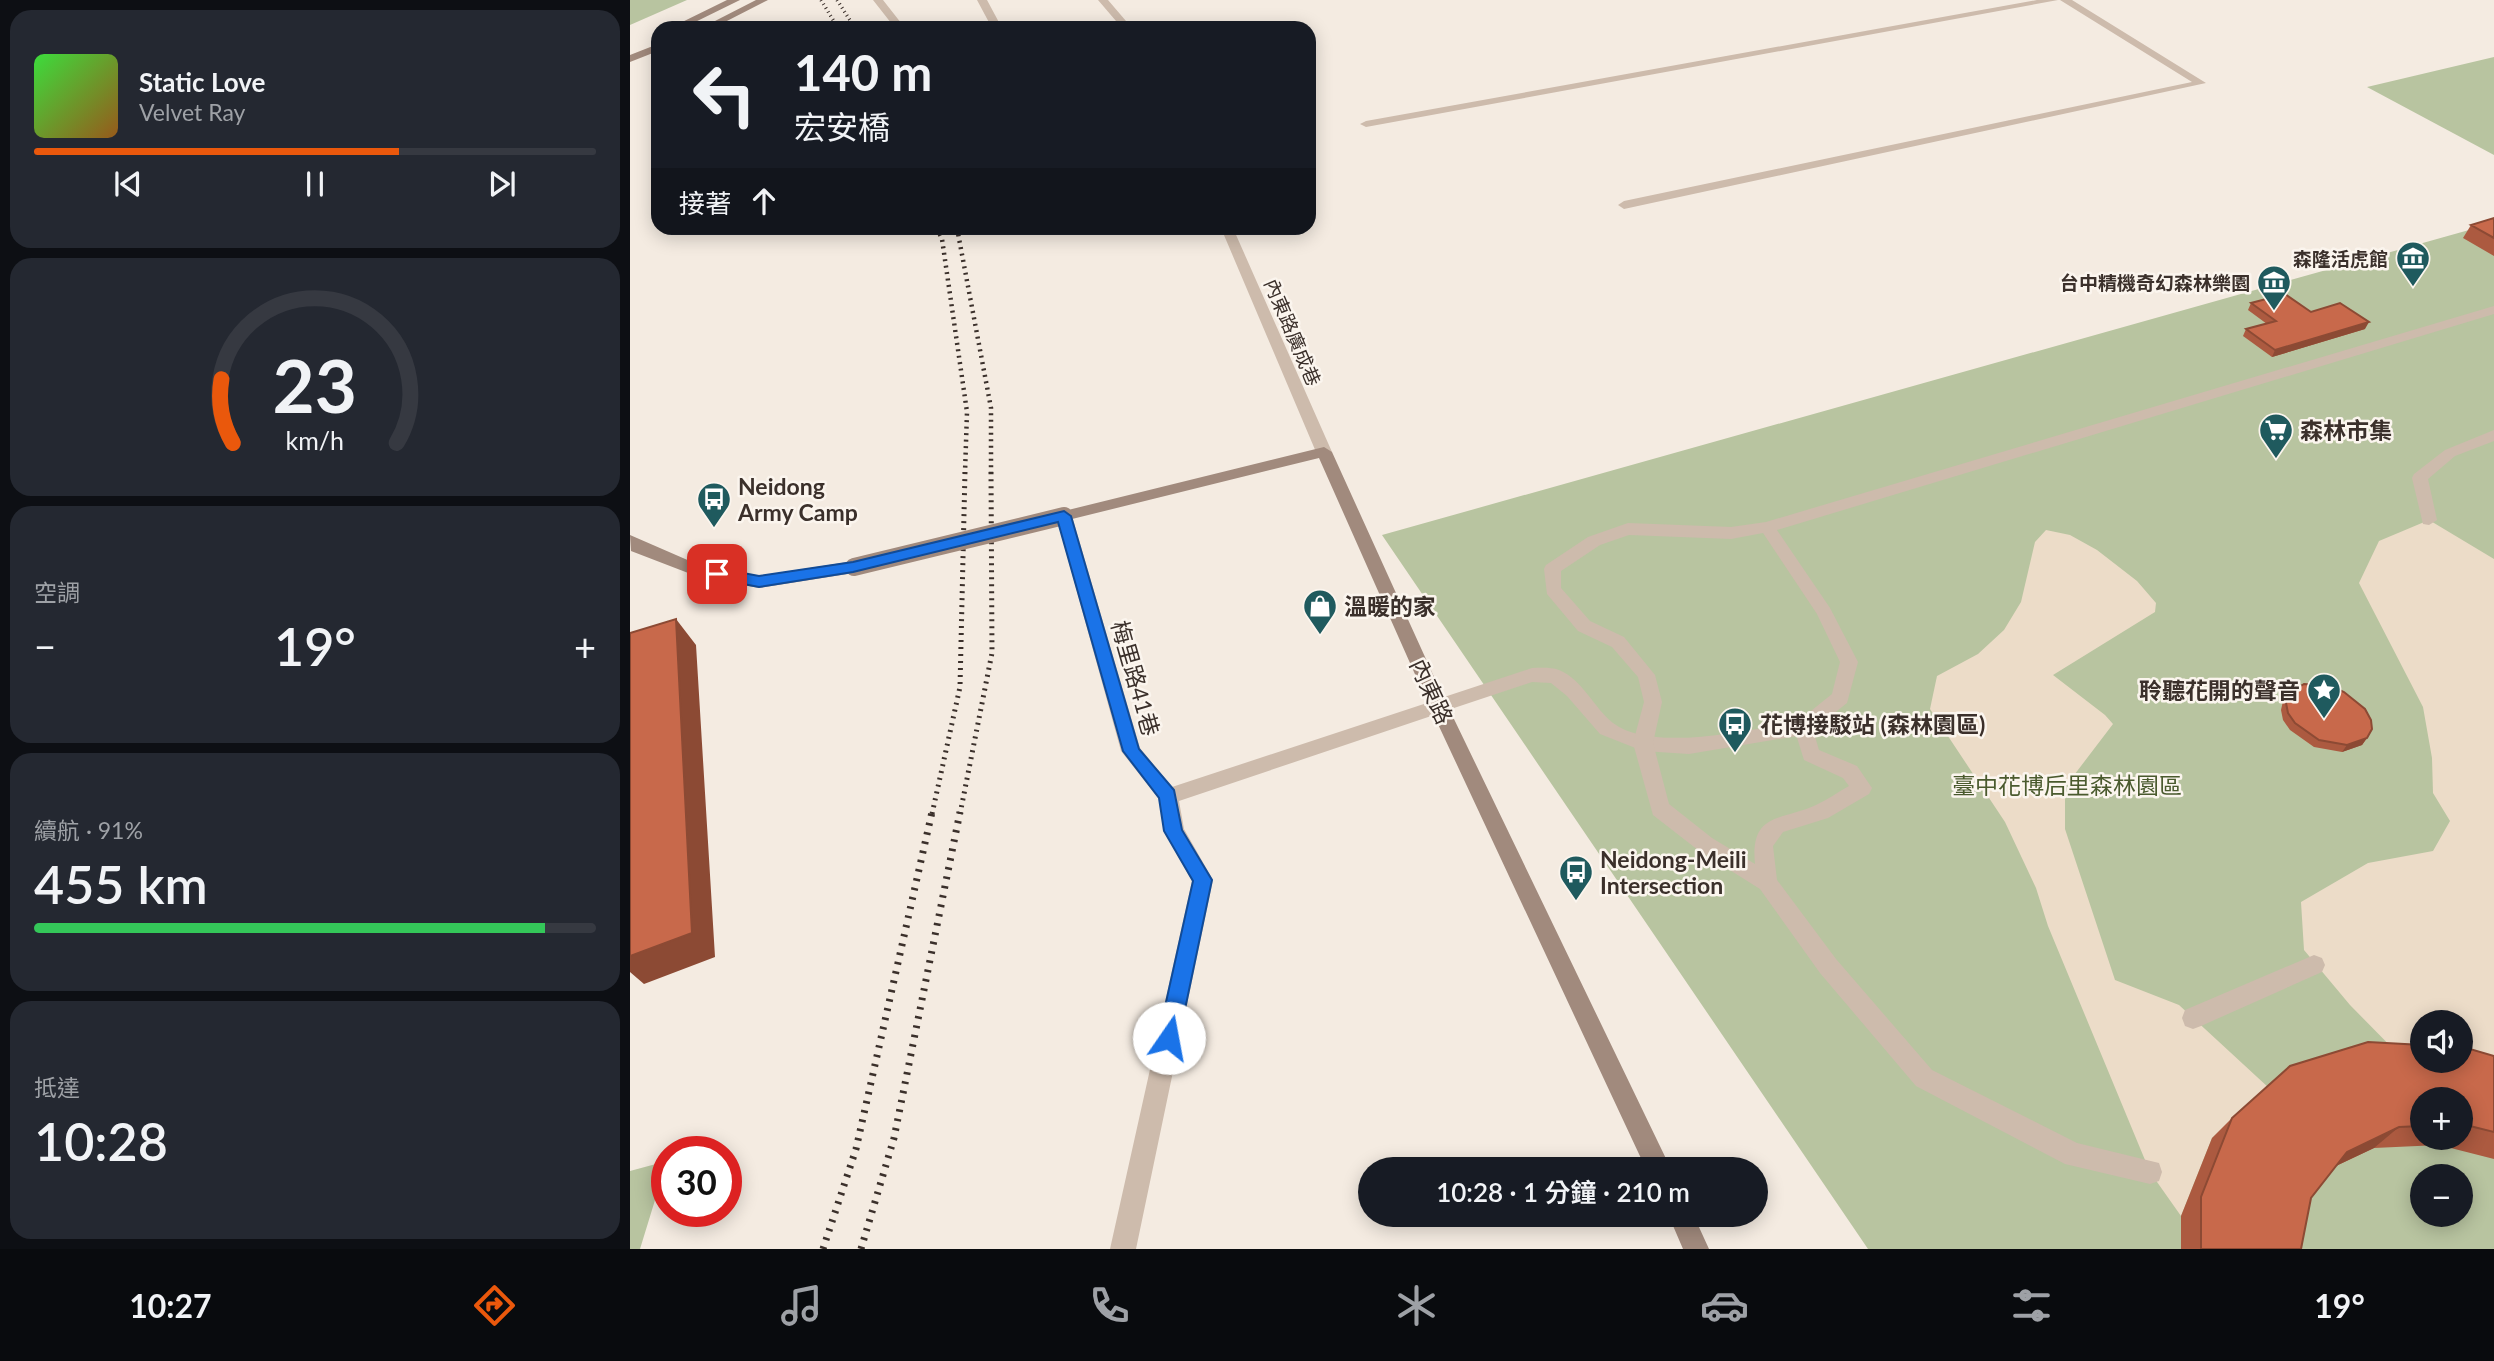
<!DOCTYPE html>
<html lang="zh-TW">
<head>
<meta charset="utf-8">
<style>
  :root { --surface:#171b24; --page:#242831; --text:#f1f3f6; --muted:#9ea1a6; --line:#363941; --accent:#ea580c }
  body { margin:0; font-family:Lato,"Noto Sans TC",sans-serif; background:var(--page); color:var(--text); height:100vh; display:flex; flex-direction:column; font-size:26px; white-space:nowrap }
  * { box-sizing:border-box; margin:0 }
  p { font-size:23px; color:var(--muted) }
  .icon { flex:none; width:38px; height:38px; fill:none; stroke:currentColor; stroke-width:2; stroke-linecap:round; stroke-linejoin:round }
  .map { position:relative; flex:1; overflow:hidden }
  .side { display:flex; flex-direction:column; gap:10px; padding:10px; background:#0d0f14; width:630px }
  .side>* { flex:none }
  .banner { position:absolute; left:21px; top:21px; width:665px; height:214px; border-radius:21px; box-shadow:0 4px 18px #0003; background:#171b24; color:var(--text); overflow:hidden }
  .tools { position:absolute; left:1780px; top:1010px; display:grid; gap:14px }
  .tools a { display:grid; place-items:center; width:63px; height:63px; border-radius:50%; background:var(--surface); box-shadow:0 4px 18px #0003; font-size:35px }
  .speed { position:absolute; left:21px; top:1136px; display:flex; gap:14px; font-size:35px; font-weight:700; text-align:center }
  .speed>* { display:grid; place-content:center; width:91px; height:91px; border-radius:50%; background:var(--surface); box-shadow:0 4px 18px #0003; line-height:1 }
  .speed .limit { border:10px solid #d22; background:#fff; color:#111 }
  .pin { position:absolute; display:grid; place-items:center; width:60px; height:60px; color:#fff; margin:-30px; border-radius:14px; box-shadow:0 4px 10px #0006 }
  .me { position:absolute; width:77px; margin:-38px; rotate:12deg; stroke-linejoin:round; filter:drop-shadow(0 0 5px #0008) }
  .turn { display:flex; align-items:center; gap:24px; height:147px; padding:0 28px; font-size:32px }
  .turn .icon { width:91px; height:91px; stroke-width:2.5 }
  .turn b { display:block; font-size:49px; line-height:60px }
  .then { display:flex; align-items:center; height:66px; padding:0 28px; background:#0003; gap:14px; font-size:26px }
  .big { font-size:52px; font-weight:600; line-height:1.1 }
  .side .tile { flex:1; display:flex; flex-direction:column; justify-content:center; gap:10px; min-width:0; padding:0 24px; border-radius:21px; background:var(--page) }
  .side .dial { align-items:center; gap:0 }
  .dial svg { height:182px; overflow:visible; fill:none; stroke:var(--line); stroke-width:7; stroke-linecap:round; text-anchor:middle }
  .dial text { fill:var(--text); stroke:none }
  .song { display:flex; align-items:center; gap:21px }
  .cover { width:84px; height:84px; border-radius:10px; background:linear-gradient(135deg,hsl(120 70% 55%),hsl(30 70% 35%)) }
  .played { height:7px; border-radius:4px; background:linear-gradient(90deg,var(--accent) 65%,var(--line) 65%) }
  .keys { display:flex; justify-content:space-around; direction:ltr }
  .heat { display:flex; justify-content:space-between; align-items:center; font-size:38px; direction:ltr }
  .charge { height:10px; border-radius:5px; background:linear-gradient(90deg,#34c759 91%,var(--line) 0) }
  .trip { position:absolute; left:728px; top:1157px; width:410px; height:70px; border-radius:35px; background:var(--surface); box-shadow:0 4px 18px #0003; font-weight:600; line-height:70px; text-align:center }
  .menu { display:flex; height:112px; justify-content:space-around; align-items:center; background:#090b0e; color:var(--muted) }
  .menu .icon { width:49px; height:49px }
  .menu .selected { color:var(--accent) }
  .menu b { font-size:32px; color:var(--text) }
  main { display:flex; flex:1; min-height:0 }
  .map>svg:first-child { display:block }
  .green { fill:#b8c4a0; fill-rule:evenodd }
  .plaza { fill:#ecdcc8; fill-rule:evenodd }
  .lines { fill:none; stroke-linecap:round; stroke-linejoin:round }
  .lane { fill:#cdbbac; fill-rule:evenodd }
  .street { fill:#cdbbac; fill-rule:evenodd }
  .secondary { fill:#a18a7d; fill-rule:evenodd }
  .rail-far3 { stroke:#3b302b; stroke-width:3.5; stroke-dasharray:1 3.5; stroke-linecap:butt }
  .rail-far2 { stroke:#3b302b; stroke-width:4.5; stroke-dasharray:2 4.5; stroke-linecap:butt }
  .rail-far1 { stroke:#3b302b; stroke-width:5; stroke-dasharray:2 5; stroke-linecap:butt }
  .rail { stroke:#3b302b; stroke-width:7; stroke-dasharray:2.5 7; stroke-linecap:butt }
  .secondary-bridge { stroke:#a18a7d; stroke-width:18 }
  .wall { fill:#ac5a40; fill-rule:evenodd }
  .shaded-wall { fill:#8c4a34 }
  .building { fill:#c8694b; stroke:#8c4a34; stroke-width:2 }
  .route { fill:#1a73e8; stroke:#114b97; stroke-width:2 }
  .labels { text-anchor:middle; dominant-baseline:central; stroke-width:5; stroke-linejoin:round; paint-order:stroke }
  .far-poi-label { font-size:19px; font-weight:bold; fill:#3b302b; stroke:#fbf5ee; text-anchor:end }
  .far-street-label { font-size:19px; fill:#3b302b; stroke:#fbf5ee }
  .poi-label { font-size:23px; font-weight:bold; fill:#3b302b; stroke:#fbf5ee; text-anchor:start }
  .street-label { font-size:23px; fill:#3b302b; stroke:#fbf5ee }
  .park-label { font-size:23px; fill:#4a5a2e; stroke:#fbf5ee }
</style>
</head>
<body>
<main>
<section class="side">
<div class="tile">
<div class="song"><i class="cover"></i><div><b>Static Love</b><p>Velvet Ray</p></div></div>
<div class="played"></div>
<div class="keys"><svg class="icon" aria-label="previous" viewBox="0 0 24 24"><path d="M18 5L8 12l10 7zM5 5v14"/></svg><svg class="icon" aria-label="pause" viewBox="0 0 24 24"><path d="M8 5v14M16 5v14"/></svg><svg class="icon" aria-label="next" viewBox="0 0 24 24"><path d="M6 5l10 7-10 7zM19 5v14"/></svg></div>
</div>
<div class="tile dial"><svg viewBox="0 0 100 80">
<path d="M14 69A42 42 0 1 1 86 69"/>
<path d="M14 69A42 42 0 0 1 9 41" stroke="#ea580c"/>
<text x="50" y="56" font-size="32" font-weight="700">23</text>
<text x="50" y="72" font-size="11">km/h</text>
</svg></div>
<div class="tile"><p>空調</p>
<div class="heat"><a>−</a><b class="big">19°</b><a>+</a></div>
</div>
<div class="tile"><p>續航 · 91%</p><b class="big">455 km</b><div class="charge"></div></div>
<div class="tile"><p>抵達</p><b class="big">10:28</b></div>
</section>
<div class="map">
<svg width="1864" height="1249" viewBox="0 0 1864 1249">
  <rect width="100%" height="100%" fill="#f4ebe1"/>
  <path class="green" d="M 0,0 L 57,0 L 0,25 Z
    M 1864,57 L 1864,155 L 1737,87 Z
    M 1864,223 L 1864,1249 L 1238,1249 L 752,535 ZM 1792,1022 L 1830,1022 L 1830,1060 L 1792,1060 ZM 1792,1099 L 1830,1099 L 1830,1138 L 1792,1138 ZM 1792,1176 L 1830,1176 L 1830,1214 L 1792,1214 Z
    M 37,1161 L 10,1249 L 0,1249 L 0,1171 Z"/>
  <path class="plaza" d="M 1799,520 L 1864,559 L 1864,1086 L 1781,1067 L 1720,1005 L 1674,950 L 1671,902 L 1738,863 L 1803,851 L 1820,821 L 1803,793 L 1802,758 L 1793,707 L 1729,583 L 1749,541 ZM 1792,1022 L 1830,1022 L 1830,1060 L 1792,1060 Z
    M 1416,530 L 1440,535 L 1467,550 L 1507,581 L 1526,603 L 1525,612 L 1423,675 L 1475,715 L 1483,724 L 1435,787 L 1435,829 L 1485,980 L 1549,1005 L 1639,1088 L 1582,1138 L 1551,1216 L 1520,1172 L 1418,926 L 1406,888 L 1375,822 L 1300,709 L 1307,676 L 1348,654 L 1374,630 L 1391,602 L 1405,542 Z"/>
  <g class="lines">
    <path class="lane" d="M 243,0 L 253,0 L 275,28 L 265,28 Z
      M 347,0 L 357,0 L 372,28 L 362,28 Z
      M 468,0 L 478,0 L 502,28 L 492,28 Z
      M 1407,0 L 1428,0 L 736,127 L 730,124 L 736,121 Z
      M 1430,0 L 1442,0 L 1576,83 L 994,209 L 988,205 L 994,201 L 1562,82 Z
      M 591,228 L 603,228 L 702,452 L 699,455 L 694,457 L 686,452 Z
      M 902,668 C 910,668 921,667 929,670 C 952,679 964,708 983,723 C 1023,754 1126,728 1173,721 L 1180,723 L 1182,728 L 1180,733 L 1173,735 L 1059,754 L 1013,751 L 970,734 L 937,696 L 921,683 L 902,682 L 809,713 L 802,711 L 800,706 L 802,701 Z"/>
    <path class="street" d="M 1864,306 L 1864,314 L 1147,530 L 1200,608 L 1228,662 L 1217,703 L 1183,730 L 1189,750 L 1227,766 L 1242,788 L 1239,794 L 1198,818 L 1153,832 L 1143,846 L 1147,880 L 1206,959 L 1302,1070 L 1447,1143 L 1529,1163 L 1532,1172 L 1529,1181 L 1520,1184 L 1435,1164 L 1286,1086 L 1190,973 L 1130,889 L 1068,850 L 1023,815 L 1003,743 L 1014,702 L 1008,677 L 982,647 L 948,631 L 917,594 L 914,569 L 916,565 L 958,537 L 998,523 L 1101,527 L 1136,522 ZM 1133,533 L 1187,614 L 1210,662 L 1202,694 L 1166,723 L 1164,728 L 1174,760 L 1213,778 L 1219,786 C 1208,792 1197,800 1186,805 C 1151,821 1120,812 1125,864 L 1082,838 L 1039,804 L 1023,743 L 1032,702 L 1025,675 L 994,637 L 960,621 L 931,588 L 931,571 L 970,545 L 999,535 L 1101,539 Z
      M 1864,430 L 1864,441 L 1825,456 L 1798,479 L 1807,520 L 1799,525 L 1793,524 L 1782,478 L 1784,474 L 1815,450 Z
      M 434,511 L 442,516 L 510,748 L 542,787 L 809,699 L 816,701 L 818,706 L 816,711 L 549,801 L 554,829 L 583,880 L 506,1249 L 480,1249 L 562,881 L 534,831 L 529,799 L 491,751 L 426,516 Z
      M 1684,955 L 1692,958 L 1695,965 L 1692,972 L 1571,1026 L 1563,1029 L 1555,1026 L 1552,1018 L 1555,1010 Z"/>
    <path class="secondary" d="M 97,0 L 110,0 L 53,28 L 40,28 Z
      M 126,0 L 138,0 L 93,23 L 85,21 Z
      M 28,44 L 28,51 L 0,62 L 0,55 Z
      M 694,447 L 702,452 L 810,690 L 1041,1169 L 1016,1169 L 792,690 L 689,458 L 434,521 L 426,516 L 434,511 Z
      M 0,535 L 69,565 L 129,576 L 224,561 L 232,567 L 224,573 L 129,588 L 66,576 L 1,551 Z
      M 1038,1214 L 1063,1214 L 1079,1249 L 1053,1249 Z"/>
    <path class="rail-far3" d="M 191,0 L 208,28
      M 207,0 L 225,28"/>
    <path class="rail-far2" d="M 307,228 L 312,239 L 337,412 L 335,473
      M 327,228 L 361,408 L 361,473"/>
    <path class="rail-far1" d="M 302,814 L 330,687 L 335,471
      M 330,814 L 362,653 L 361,471"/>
    <path class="rail" d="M 193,1249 L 226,1149 L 302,812
      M 231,1249 L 264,1138 L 330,812"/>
    <path class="secondary-bridge" d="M 224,567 L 434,516"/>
  </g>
  <path class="wall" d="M 1864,218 L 1864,256 L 1833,238 L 1841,225 Z
    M 1621,303 L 1681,312 L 1735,329 L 1642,357 L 1613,336 L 1616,329 L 1637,324 L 1618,310 Z
    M 1658,694 L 1737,738 L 1732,745 L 1712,752 L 1684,747 L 1660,730 L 1653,720 L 1651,710 L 1653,701 Z
    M 1864,1056 L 1864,1159 L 1809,1145 L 1744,1148 L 1706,1166 L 1681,1198 L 1671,1249 L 1551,1249 L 1551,1216 L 1582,1138 L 1602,1118 ZM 1792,1099 L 1830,1099 L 1830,1138 L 1792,1138 Z"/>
  <path class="shaded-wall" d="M 1739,322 L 1735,329 L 1642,357 L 1645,350 Z
    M 46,619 L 66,645 L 85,957 L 14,984 L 0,972 L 0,956 Z
    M 1737,738 L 1732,745 L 1712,752 L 1717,745 Z
    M 1769,1127 L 1744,1148 L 1693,1172 L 1717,1152 Z"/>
  <path class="building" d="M 1864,218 L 1864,238 L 1841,225 Z
    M 1655,294 L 1681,312 L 1710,303 L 1739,322 L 1645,350 L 1616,329 L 1646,321 L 1621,303 Z
    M 46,619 L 62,933 L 0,956 L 0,633 Z
    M 1674,684 L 1701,686 L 1714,692 L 1735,709 L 1741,720 L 1742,729 L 1737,738 L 1717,745 L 1689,740 L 1665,723 L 1658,713 L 1656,703 L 1658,694 Z
    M 1738,1042 L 1792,1045 L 1792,1060 L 1830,1060 L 1830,1046 L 1864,1056 L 1864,1132 L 1836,1125 L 1830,1125 L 1830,1099 L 1792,1099 L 1792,1126 L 1769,1127 L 1717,1152 L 1681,1198 L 1671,1249 L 1571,1249 L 1571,1197 L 1602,1118 L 1660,1066 Z"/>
  <path class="route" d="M 434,511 L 441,516 L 509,749 L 544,790 L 552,830 L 582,880 L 549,1038 L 546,1045 L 539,1048 L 531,1045 L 528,1038 L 563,881 L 534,831 L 529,798 L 493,751 L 428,522 L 223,572 L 129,587 L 87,579 L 80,574 L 87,568 L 129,576 L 223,562 Z"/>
  <defs>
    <g id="museum-pin" transform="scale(1.75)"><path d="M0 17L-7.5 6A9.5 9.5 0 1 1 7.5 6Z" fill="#1f5a5e" stroke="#fbf5ee"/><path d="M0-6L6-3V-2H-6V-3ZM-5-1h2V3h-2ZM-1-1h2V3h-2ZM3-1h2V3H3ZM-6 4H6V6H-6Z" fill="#fff"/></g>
    <g id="supermarket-pin" transform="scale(1.75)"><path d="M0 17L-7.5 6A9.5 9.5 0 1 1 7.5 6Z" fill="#1f5a5e" stroke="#fbf5ee"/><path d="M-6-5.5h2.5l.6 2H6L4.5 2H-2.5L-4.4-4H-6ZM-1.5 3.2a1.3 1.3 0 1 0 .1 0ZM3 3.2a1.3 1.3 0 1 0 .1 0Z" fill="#fff"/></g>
    <g id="bus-pin" transform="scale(1.75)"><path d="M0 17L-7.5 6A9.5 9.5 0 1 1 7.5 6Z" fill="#1f5a5e" stroke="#fbf5ee"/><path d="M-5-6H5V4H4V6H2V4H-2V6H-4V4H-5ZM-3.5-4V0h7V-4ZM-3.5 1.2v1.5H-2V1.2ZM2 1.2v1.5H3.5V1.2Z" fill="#fff"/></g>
    <g id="shop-pin" transform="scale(1.75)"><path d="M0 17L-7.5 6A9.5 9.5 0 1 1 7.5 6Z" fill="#1f5a5e" stroke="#fbf5ee"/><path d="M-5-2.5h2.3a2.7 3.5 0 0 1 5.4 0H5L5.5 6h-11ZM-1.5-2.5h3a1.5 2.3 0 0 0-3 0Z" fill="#fff"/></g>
    <g id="sight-pin" transform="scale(1.75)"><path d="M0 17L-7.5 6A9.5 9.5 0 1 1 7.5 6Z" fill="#1f5a5e" stroke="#fbf5ee"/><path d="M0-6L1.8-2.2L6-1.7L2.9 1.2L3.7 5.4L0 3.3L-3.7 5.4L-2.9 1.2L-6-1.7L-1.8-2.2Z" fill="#fff"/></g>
  </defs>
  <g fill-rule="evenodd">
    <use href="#museum-pin" x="1783" y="258"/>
    <use href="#museum-pin" x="1644" y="282"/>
    <use href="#supermarket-pin" x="1646" y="430"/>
    <use href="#bus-pin" x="84" y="499"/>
    <use href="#shop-pin" x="690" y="606"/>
    <use href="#sight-pin" x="1694" y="690"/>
    <use href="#bus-pin" x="1105" y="724"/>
    <use href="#bus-pin" x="946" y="872"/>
  </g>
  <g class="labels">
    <g class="far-poi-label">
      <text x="1758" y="258">森隆活虎館</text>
      <text x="1620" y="282">台中精機奇幻森林樂園</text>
    </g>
    <g class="far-street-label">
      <text transform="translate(663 332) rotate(67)">內東路廣成巷</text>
    </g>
    <g class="poi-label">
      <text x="1670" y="430">森林市集</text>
      <text x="108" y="486">Neidong<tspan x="108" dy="26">Army Camp</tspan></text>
      <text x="714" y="606">溫暖的家</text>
      <text x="1670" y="690" text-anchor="end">聆聽花開的聲音</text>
      <text x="1130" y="724">花博接駁站 (森林園區)</text>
      <text x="970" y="859">Neidong-Meili<tspan x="970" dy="26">Intersection</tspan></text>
    </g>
    <g class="street-label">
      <text transform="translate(506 678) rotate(74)">梅里路41巷</text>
      <text transform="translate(802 691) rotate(65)">內東路</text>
    </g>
    <g class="park-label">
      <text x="1437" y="785">臺中花博后里森林園區</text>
    </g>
  </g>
</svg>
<div class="tools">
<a><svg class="icon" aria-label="sound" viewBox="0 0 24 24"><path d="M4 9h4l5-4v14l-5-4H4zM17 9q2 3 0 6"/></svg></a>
<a>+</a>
<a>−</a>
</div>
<div class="speed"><div class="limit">30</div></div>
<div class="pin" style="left:87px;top:574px;background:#d93025"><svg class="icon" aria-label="arrive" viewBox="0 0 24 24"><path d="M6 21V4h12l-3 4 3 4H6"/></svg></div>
<svg class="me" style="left:539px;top:1038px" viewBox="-20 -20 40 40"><circle r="19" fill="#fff"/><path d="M0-13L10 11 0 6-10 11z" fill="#1a73e8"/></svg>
<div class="trip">10:28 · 1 分鐘 · 210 m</div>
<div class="banner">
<div class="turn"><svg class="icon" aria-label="left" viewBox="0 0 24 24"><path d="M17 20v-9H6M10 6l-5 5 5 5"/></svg><div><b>140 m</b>宏安橋</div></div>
<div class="then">接著<svg class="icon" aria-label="ahead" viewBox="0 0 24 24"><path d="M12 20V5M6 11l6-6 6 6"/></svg></div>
</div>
</div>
</main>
<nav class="menu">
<b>10:27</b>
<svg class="icon selected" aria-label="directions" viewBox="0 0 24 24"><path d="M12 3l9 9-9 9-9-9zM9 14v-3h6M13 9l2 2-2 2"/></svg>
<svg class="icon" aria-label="music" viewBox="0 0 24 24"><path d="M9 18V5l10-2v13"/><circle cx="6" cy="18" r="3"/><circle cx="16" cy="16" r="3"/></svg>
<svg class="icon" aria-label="phone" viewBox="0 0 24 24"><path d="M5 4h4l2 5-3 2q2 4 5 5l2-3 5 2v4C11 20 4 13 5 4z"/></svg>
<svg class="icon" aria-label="climate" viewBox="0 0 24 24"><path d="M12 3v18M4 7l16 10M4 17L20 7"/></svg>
<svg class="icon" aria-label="car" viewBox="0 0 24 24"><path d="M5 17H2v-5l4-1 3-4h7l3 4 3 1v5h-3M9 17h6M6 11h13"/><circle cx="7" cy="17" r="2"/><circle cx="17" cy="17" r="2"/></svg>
<svg class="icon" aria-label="filters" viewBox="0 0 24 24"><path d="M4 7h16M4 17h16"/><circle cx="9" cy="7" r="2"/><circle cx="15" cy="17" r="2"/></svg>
<b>19°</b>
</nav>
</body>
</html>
